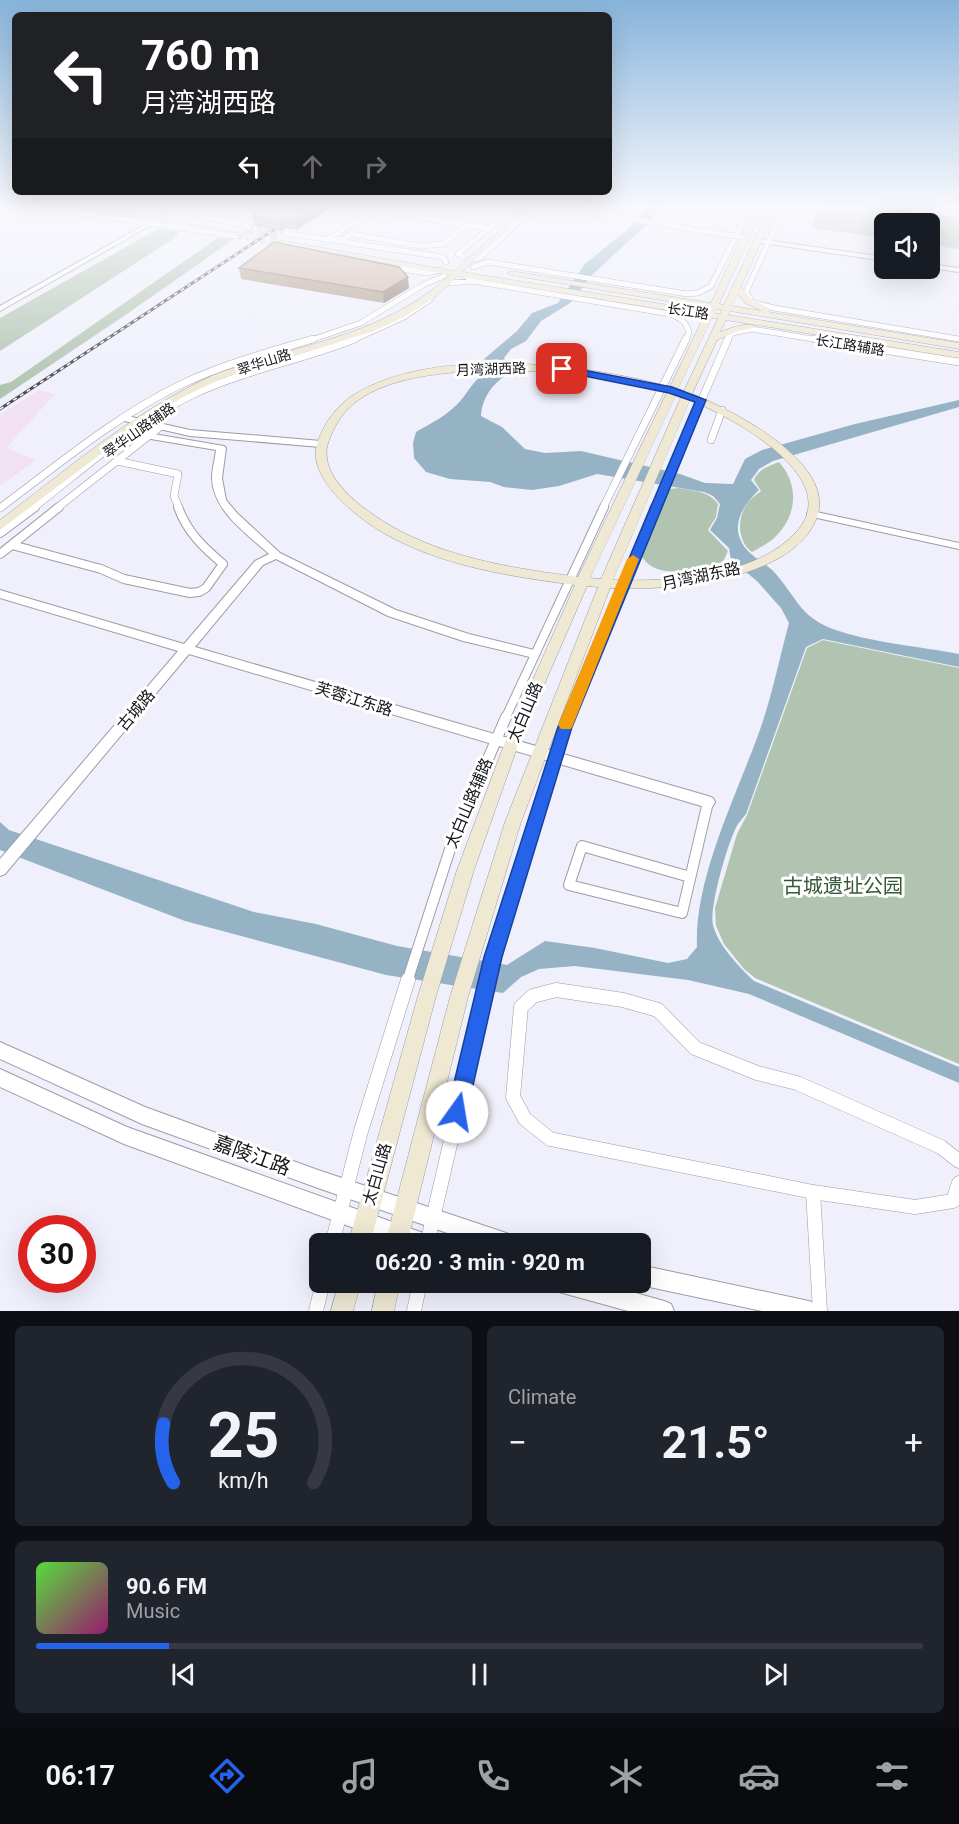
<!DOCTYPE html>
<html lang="en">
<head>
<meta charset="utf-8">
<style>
  :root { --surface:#171b24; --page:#20242c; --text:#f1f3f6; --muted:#9ea1a6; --line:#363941; --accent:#2563eb }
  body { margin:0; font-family:Roboto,"Noto Sans SC",sans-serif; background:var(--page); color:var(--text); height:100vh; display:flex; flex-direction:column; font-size:22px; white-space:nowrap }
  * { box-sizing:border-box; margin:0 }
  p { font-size:20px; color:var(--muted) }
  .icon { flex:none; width:33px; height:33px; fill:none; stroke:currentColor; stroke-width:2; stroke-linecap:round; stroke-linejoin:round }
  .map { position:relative; height:1311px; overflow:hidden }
  .panel { display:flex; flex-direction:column; gap:15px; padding:15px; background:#0d0f14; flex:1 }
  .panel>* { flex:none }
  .top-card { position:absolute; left:12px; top:12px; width:600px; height:183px; border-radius:9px; box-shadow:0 6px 24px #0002; background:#202124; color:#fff; overflow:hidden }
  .tools { position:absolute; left:874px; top:213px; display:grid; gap:12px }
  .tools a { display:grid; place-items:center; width:66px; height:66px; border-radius:9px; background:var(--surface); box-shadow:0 6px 24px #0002; font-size:30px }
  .speed { position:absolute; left:18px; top:1215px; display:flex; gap:12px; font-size:30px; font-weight:700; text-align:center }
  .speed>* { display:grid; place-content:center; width:78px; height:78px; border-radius:50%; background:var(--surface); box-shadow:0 6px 24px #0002; line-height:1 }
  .speed .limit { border:9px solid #d22; background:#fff; color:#111 }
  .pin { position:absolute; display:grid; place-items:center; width:51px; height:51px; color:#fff; margin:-26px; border-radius:12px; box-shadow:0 3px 9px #0006 }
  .me { position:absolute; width:66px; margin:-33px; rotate:13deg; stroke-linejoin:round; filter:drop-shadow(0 0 4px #0008) }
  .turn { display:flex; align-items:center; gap:21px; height:126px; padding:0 30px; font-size:27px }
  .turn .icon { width:78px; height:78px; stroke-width:2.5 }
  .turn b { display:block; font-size:42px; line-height:51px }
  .lanes { display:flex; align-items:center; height:57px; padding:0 30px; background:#0003; justify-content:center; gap:30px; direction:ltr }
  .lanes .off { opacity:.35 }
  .big { font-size:45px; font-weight:700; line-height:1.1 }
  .panel .card { flex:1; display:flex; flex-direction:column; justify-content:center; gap:9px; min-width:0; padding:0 21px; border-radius:9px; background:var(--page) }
  .panel .dial { align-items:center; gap:0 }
  .dial svg { height:156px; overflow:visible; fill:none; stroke:var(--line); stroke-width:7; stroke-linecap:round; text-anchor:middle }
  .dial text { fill:var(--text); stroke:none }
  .song { display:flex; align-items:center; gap:18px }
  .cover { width:72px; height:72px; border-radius:9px; background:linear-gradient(135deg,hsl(110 70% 55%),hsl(320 70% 35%)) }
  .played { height:6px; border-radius:3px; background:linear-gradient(90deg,var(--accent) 15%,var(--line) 15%) }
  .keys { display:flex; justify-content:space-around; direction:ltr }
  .heat { display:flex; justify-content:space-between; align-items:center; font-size:33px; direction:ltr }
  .panel .tiles { flex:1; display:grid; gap:15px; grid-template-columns:1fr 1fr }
  .card:last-child { grid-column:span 2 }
  .trip { position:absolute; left:309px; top:1233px; width:342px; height:60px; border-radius:9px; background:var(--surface); box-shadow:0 6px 24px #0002; font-weight:700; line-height:60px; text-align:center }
  .tabs { display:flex; height:96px; justify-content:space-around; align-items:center; background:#090b0e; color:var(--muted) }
  .tabs .icon { width:42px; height:42px }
  .tabs .on { color:var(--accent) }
  .tabs b { font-size:27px; color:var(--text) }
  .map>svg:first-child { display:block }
  .industrial { fill:#f2e1f3 }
  .green { fill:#b1c4b1 }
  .water { fill:#96b3c5 }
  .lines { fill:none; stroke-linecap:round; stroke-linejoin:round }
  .minor-tunnel { stroke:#cecfd9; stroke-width:5; stroke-dasharray:5 3; stroke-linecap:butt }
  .secondary-tunnel { stroke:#cecfd9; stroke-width:8; stroke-dasharray:8 4; stroke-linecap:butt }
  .minor-far4-casing { stroke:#9c9da7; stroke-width:6 }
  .minor-far3-casing { stroke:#9c9da7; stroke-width:8 }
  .minor-far2-casing { stroke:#9c9da7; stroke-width:10 }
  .minor-far1-casing { stroke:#9c9da7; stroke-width:12 }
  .minor-casing { stroke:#9c9da7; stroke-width:15 }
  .tertiary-casing { stroke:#9c9da7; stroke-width:2 }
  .secondary-casing { stroke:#9c9da7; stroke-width:1 }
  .minor-far4 { stroke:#fff; stroke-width:5 }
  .minor-far3 { stroke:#fff; stroke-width:7 }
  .minor-far2 { stroke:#fff; stroke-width:8 }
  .minor-far1 { stroke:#fff; stroke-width:10 }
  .minor { stroke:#fff; stroke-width:14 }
  .tertiary { fill:#fff; fill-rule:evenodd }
  .secondary { fill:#efe8d3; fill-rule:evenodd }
  .rail-casing { stroke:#4a4b50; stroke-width:3 }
  .rail { stroke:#fff; stroke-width:1.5; stroke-dasharray:4; stroke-linecap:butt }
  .wall { fill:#b19b8a }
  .shaded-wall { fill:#907e71 }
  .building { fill:#ceb4a1; stroke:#907e71; stroke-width:1.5 }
  .route { fill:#2563eb; stroke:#184099; stroke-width:1.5 }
  .slow { fill:#f59e0b }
  .labels { text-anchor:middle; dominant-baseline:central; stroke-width:6; stroke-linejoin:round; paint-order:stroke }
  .far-street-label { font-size:14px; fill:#151619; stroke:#fff }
  .street-label { font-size:16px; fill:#151619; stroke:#fff }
  .near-park-label { font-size:20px; fill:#355937; stroke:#fff }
  .near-street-label { font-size:20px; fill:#151619; stroke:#fff }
</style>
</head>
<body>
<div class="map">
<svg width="959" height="1311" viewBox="0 0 959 1311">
  <rect width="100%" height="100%" fill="#eff0fb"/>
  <path class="industrial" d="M 39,390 L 55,394 L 6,448 L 36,460 L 0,486 L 0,415 Z"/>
  <path class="green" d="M 819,206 L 877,206 L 929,213 L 928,218 L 938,219 L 939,214 L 959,217 L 959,249 L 930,245 L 930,224 L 885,224 L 885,238 L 811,228 Z
    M 158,229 L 179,232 L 173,239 L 0,351 L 0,318 Z
    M 219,237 L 234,239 L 124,316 L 0,399 L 0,385 L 11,382 Z
    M 779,462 C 800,485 797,518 773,539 C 767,544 759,548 752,552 C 737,541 737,518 747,504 C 750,499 756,495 761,491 L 754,480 C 758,469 769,466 779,462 Z
    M 679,488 C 694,491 709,491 718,504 L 716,517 L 708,530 L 728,551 L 723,562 C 698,567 660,583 642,557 L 670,489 Z
    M 823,640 L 959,668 L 959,1064 L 755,978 L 744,969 L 724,944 L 716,926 L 715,908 L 737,834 L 747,815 L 807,648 Z"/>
  <path class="water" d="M 647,206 L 660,206 L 645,226 L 592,275 L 570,303 L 541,321 L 526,341 L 511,349 L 504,358 L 509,374 C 493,382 482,398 481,416 L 502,427 L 525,449 L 545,453 L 581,451 L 680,474 L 705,483 L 733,484 L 745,459 L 762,450 L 855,424 L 959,400 L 959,407 L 773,461 L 759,469 L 751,480 L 759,490 C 742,506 728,528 747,550 C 755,559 767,564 775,573 C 800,602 801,620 842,632 C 876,643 923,647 959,654 L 959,667 L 823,639 L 806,647 L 746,814 C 742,819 737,824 735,830 C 727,846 709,908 713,925 C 718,945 739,967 754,981 L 959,1067 L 959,1083 L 749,994 L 688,980 L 575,966 L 539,969 L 521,977 L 503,993 L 386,975 L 185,921 L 0,850 L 0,822 L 9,830 L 254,912 L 316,924 L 397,946 L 507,965 L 545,941 L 595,948 L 668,963 L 687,959 L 697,947 C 694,876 739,791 762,724 C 773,691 780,656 789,623 L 781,608 L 757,581 L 731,560 L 729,548 L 710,530 L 717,518 L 720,504 L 713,496 L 704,492 L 597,474 L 559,486 L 532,490 L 504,487 L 490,482 L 450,479 L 426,472 L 414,458 L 413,443 L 416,432 C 428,425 442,418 452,409 C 465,399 470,384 483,374 L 484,359 L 517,331 L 532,313 L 558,303 L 585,264 L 634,224 Z"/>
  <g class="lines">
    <path class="minor-tunnel" d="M 249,227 L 285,233
      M 237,236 L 271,243"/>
    <path class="secondary-tunnel" d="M 246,230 L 280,237"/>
    <g class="minor-far4-casing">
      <path id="minor-far4" d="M 32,206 L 237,236
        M 160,206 L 249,227
        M 550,206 L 740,237
        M 785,206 L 746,292 L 752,302 L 774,308 L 959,339
        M 891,206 L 959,215
        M 285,233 L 443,257 L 446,262
        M 338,239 L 343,240 L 351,234 L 420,246 L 444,244 L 466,225
        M 327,240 L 374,209 L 489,229
        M 463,257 L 458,254 L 516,206
        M 471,259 L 480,258 L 535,206
        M 391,267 L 427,273 L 440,270
        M 473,267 L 488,262 L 687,294 L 698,293 L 711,286 L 751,206
        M 465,275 L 472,281 L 670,314 C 680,318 687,322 689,333 L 685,341
        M 450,283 L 472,281
        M 308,341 L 361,323 L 423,285 L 444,276
        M 351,341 L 404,317 L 431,299
        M 727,341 L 732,333 L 752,329 L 825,341"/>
    </g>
    <g class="minor-far3-casing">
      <path id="minor-far3" d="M 815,339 L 959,362
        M 711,440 L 722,410
        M 117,461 L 178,474 L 174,496 L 179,508
        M 0,508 C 59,464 116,416 182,384 C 224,364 269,352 313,339
        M 33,508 C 84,469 135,422 194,394 C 245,370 302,360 355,339
        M 57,508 L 160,427
        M 603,508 L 686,339
        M 655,508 L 728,339"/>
    </g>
    <g class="minor-far2-casing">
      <path id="minor-far2" d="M 0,533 L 35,507
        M 12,545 L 101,569 L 124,579 L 190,593 L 199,592 L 206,588 L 223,564 C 203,547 187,532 178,507
        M 0,554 L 59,507
        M 505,719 L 604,507
        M 568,719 L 655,507"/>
    </g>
    <g class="minor-far1-casing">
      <path id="minor-far1" d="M 690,877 L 582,846 L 569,885 L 682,913 L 708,802
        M 407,982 L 452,843 L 506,717
        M 487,982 L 493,957 L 569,717"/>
    </g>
    <g class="minor-casing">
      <path id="minor" d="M 959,1161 L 941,1147 L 797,1083 L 757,1073 L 695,1048 L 658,1010 L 623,1000 L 556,990 L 533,996 L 521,1007 L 513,1097 L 525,1119 L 550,1139 L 813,1192 L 915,1207 L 953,1201 L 959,1183
        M 813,1192 L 820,1311
        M 332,1244 L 361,1131 L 408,980
        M 427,1244 L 488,980
        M 316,1311 L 323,1282
        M 414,1311 L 420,1282"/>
    </g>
    <g class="tertiary-casing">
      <path id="tertiary" d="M 178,206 L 185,206 L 0,311 L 0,306 Z
        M 912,206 L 959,210 L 959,214 L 915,208 Z
        M 758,239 L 885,257 L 885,261 L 756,242 L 755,241 Z
        M 930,264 L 959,268 L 959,272 L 930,268 Z
        M 123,415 L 190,430 L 321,441 L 326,444 L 321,447 L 190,436 L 120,420 L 118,418 Z
        M 148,433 L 224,446 L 226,448 L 222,478 L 226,500 L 237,513 L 280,553 L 396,610 L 469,634 L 538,651 L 540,654 L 534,658 L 463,641 L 388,616 L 276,559 L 263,565 L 195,647 L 708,796 L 713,798 L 715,802 L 713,806 L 708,808 L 189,654 L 5,874 L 0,876 L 0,859 L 178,651 L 0,598 L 0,590 L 184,644 L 255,561 L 269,554 C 246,533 213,511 212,478 C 212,469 215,459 216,450 L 145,438 L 145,434 Z
        M 812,511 L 959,543 L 959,549 L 808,516 L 807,514 L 808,512 Z
        M 0,1042 L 145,1107 L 318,1170 L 509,1234 L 516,1237 L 518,1244 L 479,1244 L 318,1188 L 142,1124 L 0,1059 Z
        M 0,1069 L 127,1127 L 426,1234 L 433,1237 L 435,1244 L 398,1244 L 124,1144 L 0,1087 Z
        M 640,1265 L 809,1301 L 816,1304 L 819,1311 L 762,1311 L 640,1285 L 634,1282 L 640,1282 Z
        M 549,1282 L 597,1282 L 664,1301 L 671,1304 L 674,1311 L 628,1311 L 559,1292 L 552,1289 Z"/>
    </g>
    <g class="secondary-casing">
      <path id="secondary" d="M 65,206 L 81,206 L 245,234 L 241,236 Z
        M 526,206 L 534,206 L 462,272 L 706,311 L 708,308 L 511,275 L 507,273 L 511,271 L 711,303 L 756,206 L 764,206 L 719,304 L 724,305 L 770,206 L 778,206 L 741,286 L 751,299 L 769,308 L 770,310 L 768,312 L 959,343 L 959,349 L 730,311 L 728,315 L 959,352 L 959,358 L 726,320 L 720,332 C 731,328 747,321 757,327 L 738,331 L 717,340 L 692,394 C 732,410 845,466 814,524 C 784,582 667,591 610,588 L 521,822 L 468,997 L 407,1244 L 385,1244 L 450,997 L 505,822 L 598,587 L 587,586 L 518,745 L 474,870 L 436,996 L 370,1244 L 348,1244 L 418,996 L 457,870 L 504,745 L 575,585 C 492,574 393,559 334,493 C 322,479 312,462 317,444 C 323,424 337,405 355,394 C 434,346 584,363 670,387 L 704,316 L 458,276 L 434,298 L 404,317 L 374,331 L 223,378 L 183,397 L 142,423 L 0,530 L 0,520 C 68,469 135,410 214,375 C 229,369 246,365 261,360 C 332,338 393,326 450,275 L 275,243 L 272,243 L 272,239 L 454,271 ZM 738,294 L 745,303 L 762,311 L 732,306 ZM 716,309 L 722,310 L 720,314 L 715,313 ZM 712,318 L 718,318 L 684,391 L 678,389 ZM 481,370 C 544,370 606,375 667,392 L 578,577 C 519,569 457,560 402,532 C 377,519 330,489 327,458 C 325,447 330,437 335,427 C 344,409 360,397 378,389 C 411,375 446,373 481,370 ZM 676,395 L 681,397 L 601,579 L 590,578 ZM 690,400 C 727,415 844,476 798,530 C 758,577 670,582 613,580 Z
        M 339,1282 L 361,1282 L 353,1311 L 331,1311 Z
        M 378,1282 L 400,1282 L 394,1311 L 372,1311 Z"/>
    </g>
    <use href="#minor-far4" class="minor-far4"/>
    <use href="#minor-far3" class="minor-far3"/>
    <use href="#minor-far2" class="minor-far2"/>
    <use href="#minor-far1" class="minor-far1"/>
    <use href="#minor" class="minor"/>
    <use href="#tertiary" class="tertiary"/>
    <use href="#secondary" class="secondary"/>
    <g class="rail-casing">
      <path id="rail" d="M 0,409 L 310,206"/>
    </g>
    <use href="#rail" class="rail"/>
  </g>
  <path class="wall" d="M 333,206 L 297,230 L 285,228 L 281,231 L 254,226 L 252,215 Z
    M 239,268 L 409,288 L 384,303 L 241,279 Z"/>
  <path class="shaded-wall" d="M 317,206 L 333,206 L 297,230 L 296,220 Z
    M 284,218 L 285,228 L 281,231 L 279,221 Z
    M 408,277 L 409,288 L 384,303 L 383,292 Z"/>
  <path class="building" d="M 267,206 L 317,206 L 296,220 L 284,218 L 279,221 L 252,216 Z
    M 274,242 L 399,267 L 408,277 L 383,292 L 239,268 Z"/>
  <linearGradient id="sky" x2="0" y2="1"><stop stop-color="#87b4da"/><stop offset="0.53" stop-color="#f8f8fd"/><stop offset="1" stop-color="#f8f8fd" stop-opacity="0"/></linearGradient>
  <rect width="959" height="389" fill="url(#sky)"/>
  <path class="route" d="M 562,366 L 672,387 L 706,400 L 572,727 L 502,957 L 467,1112 L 464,1119 L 457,1122 L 450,1119 L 447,1112 L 484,957 L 558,727 L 695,402 L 669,393 L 559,371 L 559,367 Z"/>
  <path class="slow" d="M 633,555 L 639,559 L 573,725 L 571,729 L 561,729 L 558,725 L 627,559 Z"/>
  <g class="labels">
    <g class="far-street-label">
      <text transform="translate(688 311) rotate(9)">长江路</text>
      <text transform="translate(850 345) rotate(9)">长江路辅路</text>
      <text transform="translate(264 362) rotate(-18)">翠华山路</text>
      <text transform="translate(491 369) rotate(-2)">月湾湖西路</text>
      <text transform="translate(139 430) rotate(-35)">翠华山路辅路</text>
    </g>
    <g class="street-label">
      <text transform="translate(701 576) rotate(-12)">月湾湖东路</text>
      <text transform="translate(354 699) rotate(17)">芙蓉江东路</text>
      <text transform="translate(136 710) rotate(-50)">古城路</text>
      <text transform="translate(525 712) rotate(-67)">太白山路</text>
      <text transform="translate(469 803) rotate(-67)">太白山路辅路</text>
      <text transform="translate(377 1174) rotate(-74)">太白山路</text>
    </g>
    <g class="near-park-label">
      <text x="843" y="886">古城遗址公园</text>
    </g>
    <g class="near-street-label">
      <text transform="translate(252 1155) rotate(20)">嘉陵江路</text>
    </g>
  </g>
</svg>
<div class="tools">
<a><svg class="icon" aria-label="sound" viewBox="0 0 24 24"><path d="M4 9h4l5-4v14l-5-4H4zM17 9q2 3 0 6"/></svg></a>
</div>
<div class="speed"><div class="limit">30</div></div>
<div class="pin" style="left:562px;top:369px;background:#d93025"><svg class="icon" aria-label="arrive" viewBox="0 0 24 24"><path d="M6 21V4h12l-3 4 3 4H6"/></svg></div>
<svg class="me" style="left:457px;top:1112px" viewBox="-20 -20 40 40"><circle r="19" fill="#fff"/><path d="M0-13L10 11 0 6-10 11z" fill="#2563eb"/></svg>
<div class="trip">06:20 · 3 min · 920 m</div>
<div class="top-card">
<div class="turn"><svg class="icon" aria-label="left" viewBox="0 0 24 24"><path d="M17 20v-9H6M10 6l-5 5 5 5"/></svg><div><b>760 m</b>月湾湖西路</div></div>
<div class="lanes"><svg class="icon" aria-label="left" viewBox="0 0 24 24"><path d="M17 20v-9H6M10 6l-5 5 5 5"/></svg><svg class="icon off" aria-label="ahead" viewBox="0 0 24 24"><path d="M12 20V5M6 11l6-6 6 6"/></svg><svg class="icon off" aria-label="right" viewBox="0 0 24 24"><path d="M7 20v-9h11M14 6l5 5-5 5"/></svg></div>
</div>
</div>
<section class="panel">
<div class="tiles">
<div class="card dial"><svg viewBox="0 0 100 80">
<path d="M14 69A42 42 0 1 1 86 69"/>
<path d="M14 69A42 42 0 0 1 9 39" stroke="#2563eb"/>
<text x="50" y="56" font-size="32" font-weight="700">25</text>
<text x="50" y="72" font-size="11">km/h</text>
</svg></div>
<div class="card"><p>Climate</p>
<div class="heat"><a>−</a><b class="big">21.5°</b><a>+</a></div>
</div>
<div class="card">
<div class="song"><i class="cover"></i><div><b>90.6 FM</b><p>Music</p></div></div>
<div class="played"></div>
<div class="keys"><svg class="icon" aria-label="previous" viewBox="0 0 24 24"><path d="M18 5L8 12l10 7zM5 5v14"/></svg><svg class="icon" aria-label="pause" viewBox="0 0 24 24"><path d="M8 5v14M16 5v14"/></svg><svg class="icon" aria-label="next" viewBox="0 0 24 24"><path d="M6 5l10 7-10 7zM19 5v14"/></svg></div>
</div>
</div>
</section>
<nav class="tabs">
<b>06:17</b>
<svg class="icon on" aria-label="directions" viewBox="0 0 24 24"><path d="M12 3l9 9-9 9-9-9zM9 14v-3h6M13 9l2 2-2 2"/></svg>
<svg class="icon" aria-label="music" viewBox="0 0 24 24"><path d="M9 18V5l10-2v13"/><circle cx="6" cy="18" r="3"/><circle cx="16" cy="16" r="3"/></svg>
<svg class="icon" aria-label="phone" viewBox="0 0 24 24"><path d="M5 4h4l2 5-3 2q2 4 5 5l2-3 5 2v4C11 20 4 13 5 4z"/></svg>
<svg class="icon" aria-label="climate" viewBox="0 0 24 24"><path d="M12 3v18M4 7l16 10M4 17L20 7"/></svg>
<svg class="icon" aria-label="car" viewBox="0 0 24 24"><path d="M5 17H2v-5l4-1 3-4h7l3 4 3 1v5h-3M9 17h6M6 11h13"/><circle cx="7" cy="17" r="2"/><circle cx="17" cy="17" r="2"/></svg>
<svg class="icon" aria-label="filters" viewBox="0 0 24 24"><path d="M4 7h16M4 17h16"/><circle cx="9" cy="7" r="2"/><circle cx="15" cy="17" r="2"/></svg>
</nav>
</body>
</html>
